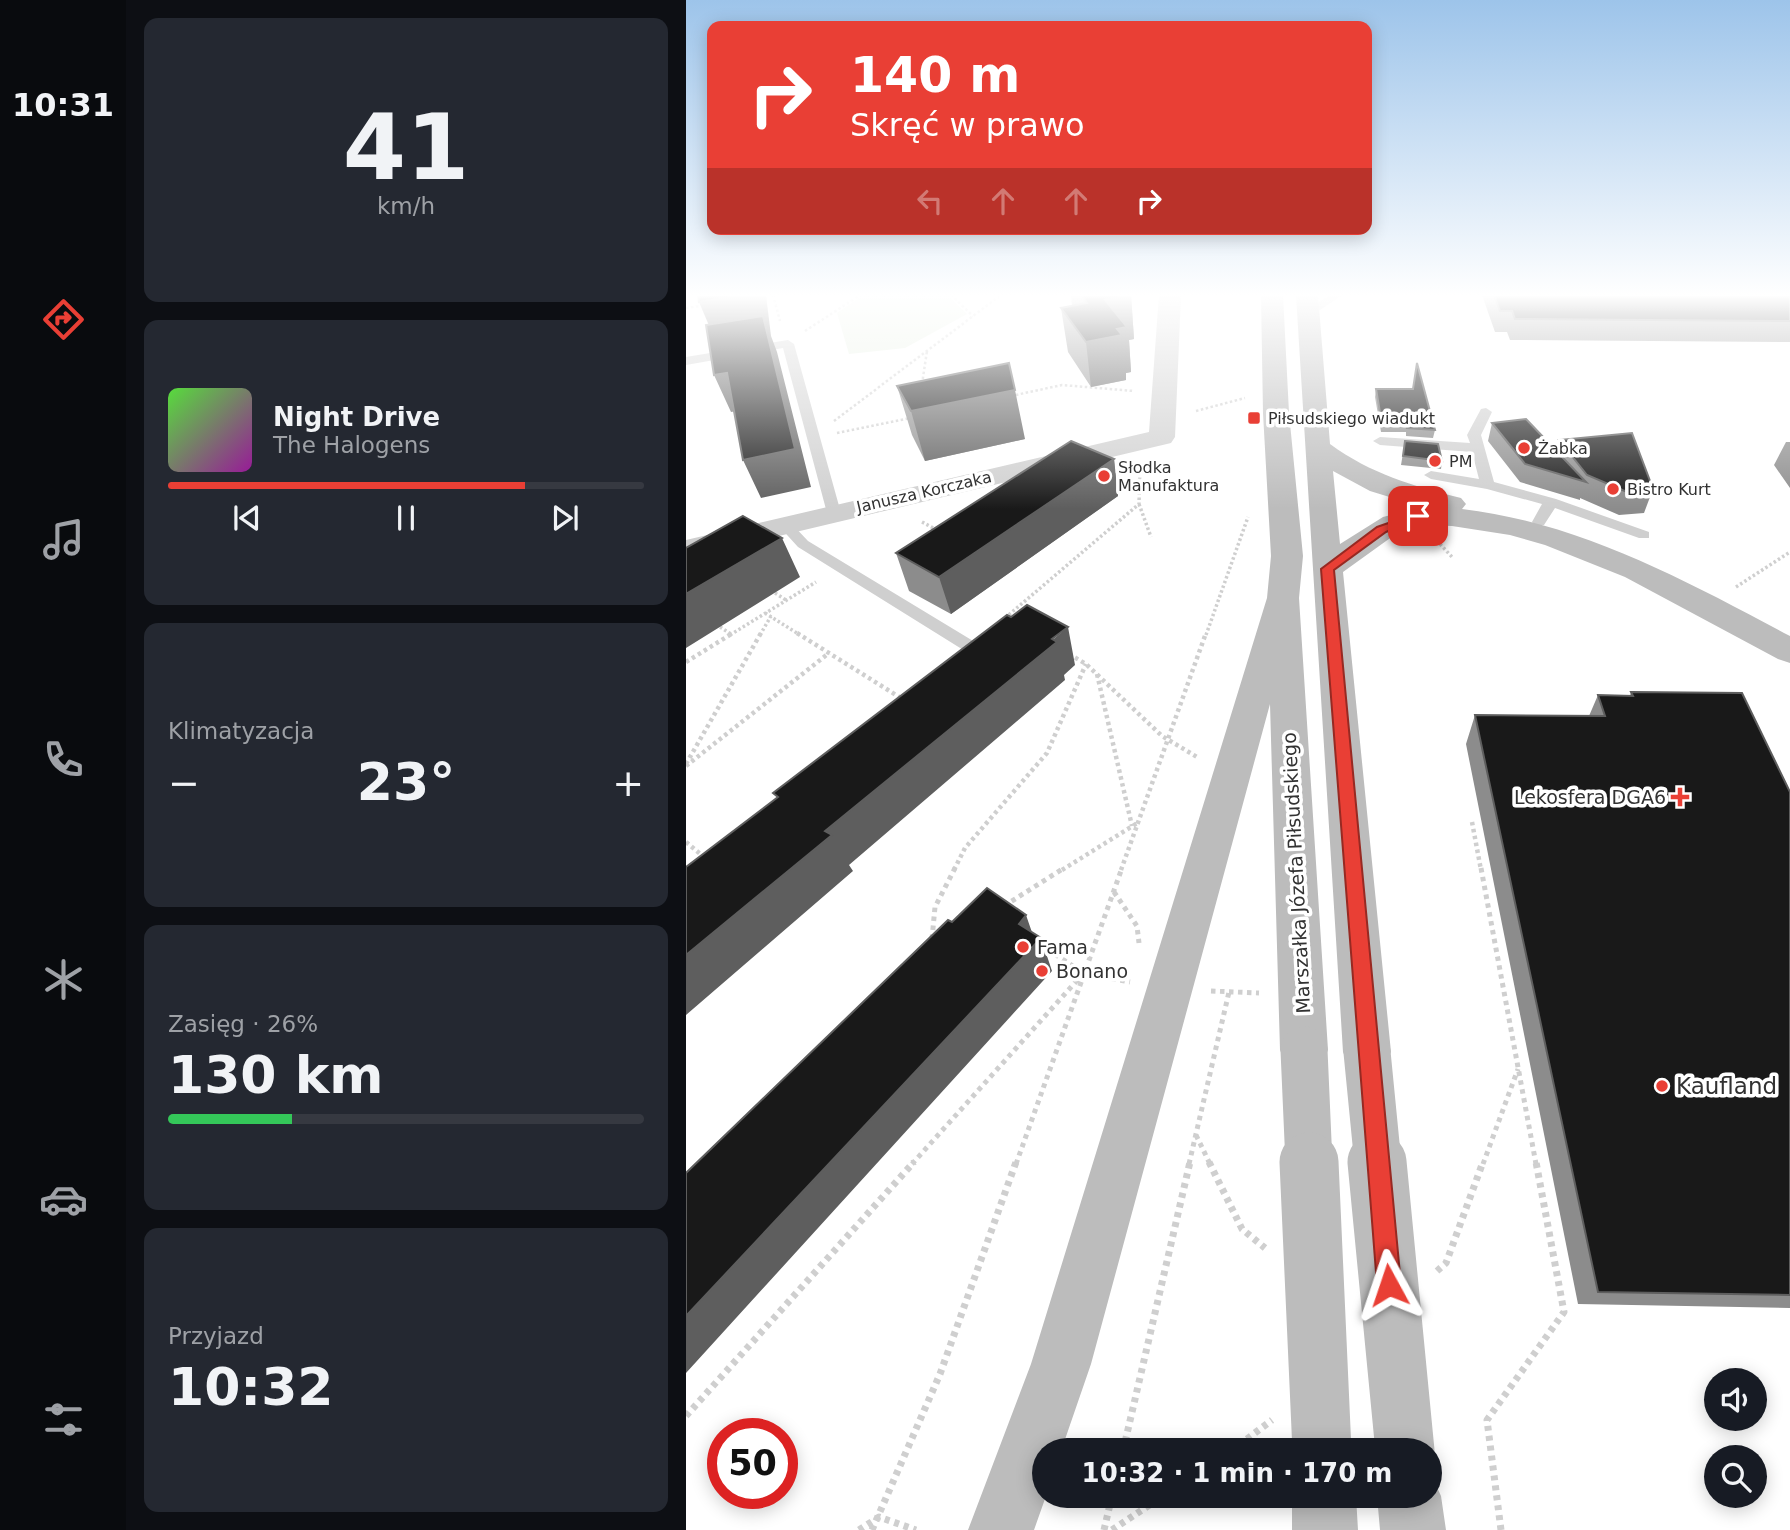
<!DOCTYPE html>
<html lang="pl">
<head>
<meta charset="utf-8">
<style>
  :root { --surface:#171b24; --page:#242831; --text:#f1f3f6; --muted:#9ea1a6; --line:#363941; --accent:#e93f35 }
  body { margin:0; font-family:"DejaVu Sans",sans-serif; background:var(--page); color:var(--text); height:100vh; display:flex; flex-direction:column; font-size:26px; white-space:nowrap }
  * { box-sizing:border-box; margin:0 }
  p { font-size:23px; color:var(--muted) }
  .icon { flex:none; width:38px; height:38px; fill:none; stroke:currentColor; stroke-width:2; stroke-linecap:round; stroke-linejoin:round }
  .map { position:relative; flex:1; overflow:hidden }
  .panel { display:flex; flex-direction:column; gap:18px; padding:18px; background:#0d0f14; width:560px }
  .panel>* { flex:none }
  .banner { position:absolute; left:21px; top:21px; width:665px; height:214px; border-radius:14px; box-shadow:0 4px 18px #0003; background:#e93f35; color:#fff; overflow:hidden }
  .controls { position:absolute; left:1018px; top:1368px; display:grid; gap:14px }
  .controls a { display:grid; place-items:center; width:63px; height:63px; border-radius:50%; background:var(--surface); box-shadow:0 4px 18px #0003; font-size:35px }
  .speed { position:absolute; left:21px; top:1418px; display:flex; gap:14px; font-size:35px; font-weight:700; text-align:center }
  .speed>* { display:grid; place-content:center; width:91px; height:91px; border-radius:50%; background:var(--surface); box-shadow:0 4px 18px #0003; line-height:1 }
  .speed .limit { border:10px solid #d22; background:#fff; color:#111 }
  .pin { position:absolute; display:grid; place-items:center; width:60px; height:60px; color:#fff; margin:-30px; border-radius:14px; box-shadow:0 4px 10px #0006 }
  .me { position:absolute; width:77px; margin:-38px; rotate:355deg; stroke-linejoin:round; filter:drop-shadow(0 0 5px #0008) }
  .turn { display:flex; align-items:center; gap:24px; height:147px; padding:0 28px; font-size:32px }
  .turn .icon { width:91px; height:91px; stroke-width:2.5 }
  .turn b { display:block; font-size:49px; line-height:60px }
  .lanes { display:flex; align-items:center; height:66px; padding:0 28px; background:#0003; justify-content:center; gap:35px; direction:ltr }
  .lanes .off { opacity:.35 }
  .big { font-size:52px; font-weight:700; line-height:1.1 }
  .panel .card { flex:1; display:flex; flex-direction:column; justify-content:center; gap:10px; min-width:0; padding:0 24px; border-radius:14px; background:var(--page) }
  .panel .dial { align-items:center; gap:0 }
  .dial b { font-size:91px; line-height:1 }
  .song { display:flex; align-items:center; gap:21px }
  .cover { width:84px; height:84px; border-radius:10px; background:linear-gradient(135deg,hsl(110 70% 55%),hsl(300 70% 35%)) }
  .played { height:7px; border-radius:4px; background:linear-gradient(90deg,var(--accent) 75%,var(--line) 75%) }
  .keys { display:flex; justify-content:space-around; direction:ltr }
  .heat { display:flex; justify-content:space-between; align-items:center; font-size:38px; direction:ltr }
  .charge { height:10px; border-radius:5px; background:linear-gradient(90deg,#34c759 26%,var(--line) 0) }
  .trip { position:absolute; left:346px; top:1438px; width:410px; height:70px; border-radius:35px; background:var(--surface); box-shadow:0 4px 18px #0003; font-weight:700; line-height:70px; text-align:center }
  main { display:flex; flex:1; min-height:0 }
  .tab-bar { display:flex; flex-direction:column; width:126px; justify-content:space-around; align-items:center; background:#090b0e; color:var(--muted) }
  .tab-bar .icon { width:49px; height:49px }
  .tab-bar .selected { color:var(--accent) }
  .tab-bar b { font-size:32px; color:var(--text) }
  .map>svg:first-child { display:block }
  .green { fill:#e6efe1 }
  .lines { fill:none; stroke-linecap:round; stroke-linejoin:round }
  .path-far4 { stroke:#cfcfcf; stroke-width:2.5; stroke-dasharray:2.5 2.5; stroke-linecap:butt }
  .path-far3 { stroke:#cfcfcf; stroke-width:3.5; stroke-dasharray:2.5 2.5; stroke-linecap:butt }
  .path-far2 { stroke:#cfcfcf; stroke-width:4.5; stroke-dasharray:3.5 3.5; stroke-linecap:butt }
  .path-far1 { stroke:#cfcfcf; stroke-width:5; stroke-dasharray:4.5 4.5; stroke-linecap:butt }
  .path { stroke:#cfcfcf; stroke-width:7; stroke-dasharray:5 5; stroke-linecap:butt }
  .lane { fill:#cfcfcf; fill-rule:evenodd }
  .street { fill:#cfcfcf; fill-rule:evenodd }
  .secondary { fill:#bcbcbc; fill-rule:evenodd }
  .secondary-bridge-far1 { stroke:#bcbcbc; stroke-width:47 }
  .secondary-bridge { stroke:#bcbcbc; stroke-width:59 }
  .wall { fill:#8c8c8c }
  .shaded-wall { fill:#5e5e5e }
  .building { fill:#191919; stroke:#5e5e5e; stroke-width:2 }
  .route { fill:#e93f35; stroke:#972922; stroke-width:2 }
  .poi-dot { fill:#e93f35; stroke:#fff; stroke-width:2.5 }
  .labels { text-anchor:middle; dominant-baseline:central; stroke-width:7; stroke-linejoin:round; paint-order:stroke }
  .far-poi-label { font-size:16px; fill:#323232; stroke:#fff; text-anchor:start }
  .far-street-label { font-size:16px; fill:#323232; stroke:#fff }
  .poi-label { font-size:19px; fill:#323232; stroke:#fff; text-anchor:start }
  .street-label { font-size:19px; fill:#323232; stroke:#fff }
  .near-poi-label { font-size:23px; fill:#323232; stroke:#fff; text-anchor:start }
</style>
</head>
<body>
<main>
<nav class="tab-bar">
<b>10:31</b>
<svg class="icon selected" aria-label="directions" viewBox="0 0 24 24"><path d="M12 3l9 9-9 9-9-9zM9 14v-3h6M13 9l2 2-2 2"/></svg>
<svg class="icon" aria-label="music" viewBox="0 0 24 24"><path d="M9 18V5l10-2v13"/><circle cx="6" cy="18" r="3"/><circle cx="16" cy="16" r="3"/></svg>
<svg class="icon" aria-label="phone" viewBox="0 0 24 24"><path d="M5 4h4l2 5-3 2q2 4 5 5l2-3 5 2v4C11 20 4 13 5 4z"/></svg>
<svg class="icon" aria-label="climate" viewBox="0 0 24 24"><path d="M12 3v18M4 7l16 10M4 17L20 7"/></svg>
<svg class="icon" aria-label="car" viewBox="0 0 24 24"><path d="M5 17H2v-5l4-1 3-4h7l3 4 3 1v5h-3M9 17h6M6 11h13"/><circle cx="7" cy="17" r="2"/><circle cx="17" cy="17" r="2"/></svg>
<svg class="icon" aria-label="filters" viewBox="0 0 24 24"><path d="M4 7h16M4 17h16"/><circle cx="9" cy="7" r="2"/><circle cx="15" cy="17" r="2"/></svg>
</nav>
<section class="panel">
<div class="card dial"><b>41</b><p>km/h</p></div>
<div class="card">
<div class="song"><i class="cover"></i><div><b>Night Drive</b><p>The Halogens</p></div></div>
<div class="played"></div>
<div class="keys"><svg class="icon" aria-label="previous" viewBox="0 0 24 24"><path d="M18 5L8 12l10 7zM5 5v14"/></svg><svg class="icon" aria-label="pause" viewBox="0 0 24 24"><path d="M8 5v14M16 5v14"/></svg><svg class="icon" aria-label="next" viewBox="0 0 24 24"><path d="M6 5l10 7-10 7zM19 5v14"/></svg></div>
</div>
<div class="card"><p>Klimatyzacja</p>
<div class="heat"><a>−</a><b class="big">23°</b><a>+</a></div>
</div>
<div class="card"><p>Zasięg · 26%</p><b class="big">130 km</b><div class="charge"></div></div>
<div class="card"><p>Przyjazd</p><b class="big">10:32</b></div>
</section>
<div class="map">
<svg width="1104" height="1530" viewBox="0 0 1104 1530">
  <rect width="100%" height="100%" fill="#fff"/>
  <path class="green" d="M 177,295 L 261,295 L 281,314 L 219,348 L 163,354 L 151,313 Z"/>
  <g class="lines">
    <path class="path-far4" d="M 87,295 L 94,321
      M 265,295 L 287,316
      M 0,308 L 20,305
      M 119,331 L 174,295
      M 236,384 L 241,351
      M 325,396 L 376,385 L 448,391
      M 510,411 L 559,398
      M 148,421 L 315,295
      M 151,433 L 224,418"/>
    <path class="path-far3" d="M 432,476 L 454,486
      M 453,504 L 465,537
      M 236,522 L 253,531
      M 754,544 L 766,557
      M 1050,587 L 1104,552
      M 89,593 L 100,600
      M 79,613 L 114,635
      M 319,618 L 453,504 L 454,468
      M 34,627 L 45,634
      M 44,635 L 130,582
      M 74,635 L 85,616
      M 520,635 L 562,517"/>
    <path class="path-far2" d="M 111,633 L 218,700
      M 383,654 L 400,664 L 476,736 L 511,757
      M 0,662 L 47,633
      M 411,674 L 446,826
      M 0,764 L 75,633
      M 0,766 L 143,653
      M 786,822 L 795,870
      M 0,842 L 18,857
      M 268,870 L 279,848 L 361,753 L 400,664
      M 376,870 L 453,822
      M 435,870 L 520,633"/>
    <path class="path-far1" d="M 795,868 L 850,1164
      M 428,892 L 451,926 L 453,943
      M 318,906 L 378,868
      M 246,939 L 249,907 L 269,868
      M 354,944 L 397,973 L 444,982
      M 525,991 L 573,993
      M 510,1135 L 524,1164
      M 226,1164 L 395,976
      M 330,1164 L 436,868
      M 503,1164 L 543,992
      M 797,1164 L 832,1069"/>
    <path class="path" d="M 523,1162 L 556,1229 L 579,1248
      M 751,1271 L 760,1263 L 797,1162
      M 0,1416 L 228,1162
      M 437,1451 L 504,1162
      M 545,1451 L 586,1420
      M 173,1530 L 193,1517 L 230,1530
      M 186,1530 L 254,1374 L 330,1162
      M 418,1530 L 426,1496
      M 426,1530 L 477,1496
      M 815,1530 L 801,1420 L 878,1312 L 850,1162"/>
    <path class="lane" d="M 644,295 L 657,295 L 626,315 L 618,315 L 618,311 Z
      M 102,340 L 108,344 L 155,513 L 153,516 L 148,517 L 141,513 L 97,348 L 0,365 L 0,357 Z
      M 800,408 L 806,412 L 795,435 L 808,482 L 870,499 L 963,532 L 963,538 L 953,538 L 869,508 L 858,525 L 848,525 L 846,522 L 856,504 L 801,489 L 745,479 L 738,475 L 745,471 L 793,479 L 786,452 L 694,445 L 687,441 L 694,437 L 784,443 L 781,435 L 795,409 Z
      M 99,521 L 104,522 L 122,541 L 307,653 L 310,657 L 307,661 L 295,661 L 112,547 L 92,525 Z"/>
    <path class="street" d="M 473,295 L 495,295 L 489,437 L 485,443 L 0,558 L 0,540 L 463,432 Z"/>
    <path class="secondary" d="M 575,295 L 597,295 L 603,413 L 617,556 L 613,598 L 642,1050 L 635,1067 L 618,1074 L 601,1067 L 594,1050 L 584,704 L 405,1364 L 375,1451 L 359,1451 L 360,1496 L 348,1530 L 282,1530 L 345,1364 L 581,598 L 585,556 L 577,413 Z
      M 610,295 L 632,295 L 644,444 C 685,474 727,486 775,498 L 780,504 L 776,509 C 895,523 1000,581 1104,636 L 1104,663 L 1092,659 L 939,577 L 859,545 L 824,535 L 766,526 L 733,525 L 707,536 L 657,572 L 705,1052 L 698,1069 L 681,1076 L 664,1069 L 657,1052 ZM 647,471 L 684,491 L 736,507 L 697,517 L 654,544 Z
      M 744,1472 L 755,1496 L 760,1530 L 694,1530 L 691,1496 L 744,1496 Z
      M 606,1496 L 670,1496 L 672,1530 L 606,1530 Z"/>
    <path class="secondary-bridge-far1" d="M 618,1050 L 623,1164
      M 681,1052 L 692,1164"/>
    <path class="secondary-bridge" d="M 623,1162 L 636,1451
      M 691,1162 L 719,1451"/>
  </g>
  <path class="wall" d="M 385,295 L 445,295 L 448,339 L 443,340 L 445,372 L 440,373 L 440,380 L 405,387 L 382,352 L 375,308 L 386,306 Z
    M 796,295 L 1104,295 L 1104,342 L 824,340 L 821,332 L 809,332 Z
    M 211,386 L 339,439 L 239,461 L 226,435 Z
    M 690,389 L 749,430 L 747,438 L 720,436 L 720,432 L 695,432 L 689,397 Z
    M 806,423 L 870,450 L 873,440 L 967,489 L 958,513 L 933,515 L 894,498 L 894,500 L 834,482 L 802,441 Z
    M 719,441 L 756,461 L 755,469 L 715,465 Z
    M 1100,442 L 1104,442 L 1104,488 L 1088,465 Z
    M 428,459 L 432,496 L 265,614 L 223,591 L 210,553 Z
    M 945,692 L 1104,792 L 1104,1308 L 892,1304 L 780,744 L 789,715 L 903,716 L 912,695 L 944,696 Z"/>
  <path class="shaded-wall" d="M 58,295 L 80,295 L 85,336 L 91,352 L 125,487 L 75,498 L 57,460 L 83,341 L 33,349 L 13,302 Z
    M 445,295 L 448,339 L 443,340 L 445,372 L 440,373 L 440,380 L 405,387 L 400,342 L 419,300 Z
    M 41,373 L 57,410 L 45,412 L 28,375 Z
    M 329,390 L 339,439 L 239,461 L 225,411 Z
    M 428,459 L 432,496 L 265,614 L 253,577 Z
    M 96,538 L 114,577 L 0,648 L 0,594 Z
    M 382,627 L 389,665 L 378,675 L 379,680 L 163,865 L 167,871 L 0,1015 L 0,955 L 139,831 Z
    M 340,915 L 350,944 L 355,938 L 366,971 L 0,1373 L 0,1316 Z"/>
  <path class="building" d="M 12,295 L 58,295 L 13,302 Z
    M 396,295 L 444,295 L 419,300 L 441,327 L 431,329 L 436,335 L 400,342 L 375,308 L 401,303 Z
    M 808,295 L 1104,295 L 1104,321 L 829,319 L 826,311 L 814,311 Z
    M 77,316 L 109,449 L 57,460 L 41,373 L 28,375 L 20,325 Z
    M 323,363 L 329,390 L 225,411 L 211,386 Z
    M 731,363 L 749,430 L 721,428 L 722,424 L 696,424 L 690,389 L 727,389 Z
    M 840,419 L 900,482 L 839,464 L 806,423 Z
    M 946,433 L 967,489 L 941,492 L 901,475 L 873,440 Z
    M 385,441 L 428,459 L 253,577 L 210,553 Z
    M 719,441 L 752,444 L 756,461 L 717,456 Z
    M 57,516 L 96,538 L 0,594 L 0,548 Z
    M 341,605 L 382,627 L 366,639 L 371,642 L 139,831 L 146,835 L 0,955 L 0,867 L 92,797 L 87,793 L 321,615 L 325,617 Z
    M 945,692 L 1056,693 L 1104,792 L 1104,1295 L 912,1292 L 789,715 L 919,716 L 912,695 L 947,696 Z
    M 301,888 L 340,915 L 333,924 L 355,938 L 0,1316 L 0,1173 L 262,920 L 266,922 Z"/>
  <linearGradient id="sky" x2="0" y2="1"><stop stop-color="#9dc4ea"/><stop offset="0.58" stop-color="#fff"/><stop offset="1" stop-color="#fff" stop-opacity="0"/></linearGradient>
  <rect width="1104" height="509" fill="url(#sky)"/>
  <path class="route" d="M 728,514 L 738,516 L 700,532 L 648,570 L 715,1285 L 712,1293 L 703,1296 L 695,1293 L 691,1285 L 635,569 L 691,527 Z"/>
  <g class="poi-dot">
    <rect x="561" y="411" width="14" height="14" rx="3.5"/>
    <circle cx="838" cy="448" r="7"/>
    <circle cx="749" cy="461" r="7"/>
    <circle cx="418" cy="476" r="7"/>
    <circle cx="927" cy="489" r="7"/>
    <path d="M990.5 786.5h7v7h7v7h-7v7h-7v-7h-7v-7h7z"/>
    <circle cx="337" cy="947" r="7"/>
    <circle cx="356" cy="971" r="7"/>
    <circle cx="976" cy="1086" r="7"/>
  </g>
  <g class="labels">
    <g class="far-poi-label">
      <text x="582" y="418">Piłsudskiego wiadukt</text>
      <text x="852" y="448">Żabka</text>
      <text x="763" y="461">PM</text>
      <text x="432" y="467">Słodka<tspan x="432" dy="18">Manufaktura</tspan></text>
      <text x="941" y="489">Bistro Kurt</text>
    </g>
    <g class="far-street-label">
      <text transform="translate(238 492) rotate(-13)">Janusza Korczaka</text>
    </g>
    <g class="poi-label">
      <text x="980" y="797" text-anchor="end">Lekosfera DGA6</text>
      <text x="351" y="947">Fama</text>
      <text x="370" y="971">Bonano</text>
    </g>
    <g class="street-label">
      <text transform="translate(610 873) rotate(-93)">Marszałka Józefa Piłsudskiego</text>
    </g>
    <g class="near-poi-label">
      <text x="990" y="1086">Kaufland</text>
    </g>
  </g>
</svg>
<div class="controls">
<a><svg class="icon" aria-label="sound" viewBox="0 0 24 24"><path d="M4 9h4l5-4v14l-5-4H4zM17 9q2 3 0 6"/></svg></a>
<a><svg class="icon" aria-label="search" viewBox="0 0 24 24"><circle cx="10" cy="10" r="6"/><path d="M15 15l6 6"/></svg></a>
</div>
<div class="speed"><div class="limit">50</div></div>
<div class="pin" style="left:732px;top:516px;background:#d93025"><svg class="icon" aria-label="arrive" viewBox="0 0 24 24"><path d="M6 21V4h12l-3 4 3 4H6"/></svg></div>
<svg class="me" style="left:703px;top:1285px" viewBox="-20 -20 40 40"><path d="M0-17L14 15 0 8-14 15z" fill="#e93f35" stroke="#fff" stroke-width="4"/></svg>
<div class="trip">10:32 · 1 min · 170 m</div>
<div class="banner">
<div class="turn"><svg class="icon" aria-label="right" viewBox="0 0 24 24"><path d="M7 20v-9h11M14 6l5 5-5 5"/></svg><div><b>140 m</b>Skręć w prawo</div></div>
<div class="lanes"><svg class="icon off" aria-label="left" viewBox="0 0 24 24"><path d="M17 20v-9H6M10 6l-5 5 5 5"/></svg><svg class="icon off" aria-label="ahead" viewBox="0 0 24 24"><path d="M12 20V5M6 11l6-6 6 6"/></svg><svg class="icon off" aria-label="ahead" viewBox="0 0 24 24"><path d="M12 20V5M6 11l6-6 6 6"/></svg><svg class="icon" aria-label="right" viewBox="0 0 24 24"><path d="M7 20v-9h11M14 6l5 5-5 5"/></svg></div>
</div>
</div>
</main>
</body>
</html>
